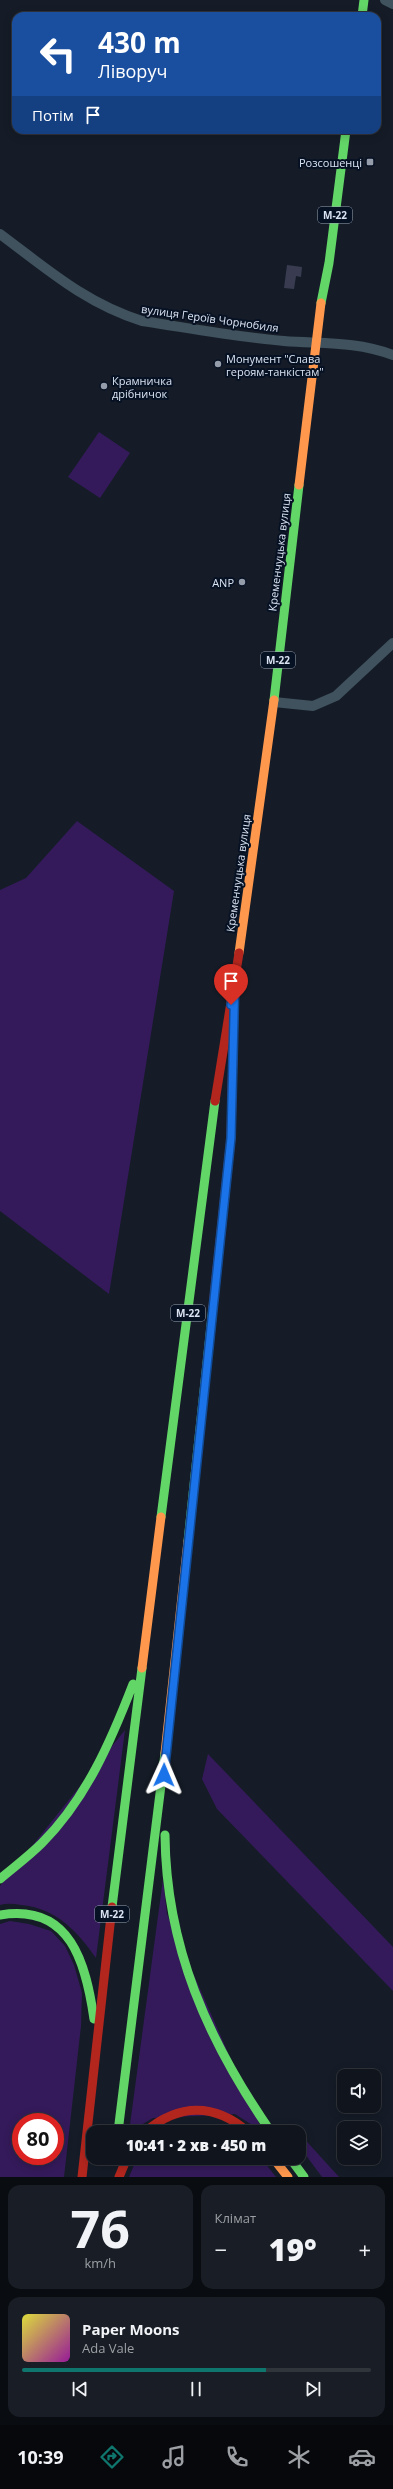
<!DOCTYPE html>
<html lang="uk">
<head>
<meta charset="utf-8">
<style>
  :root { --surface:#10151d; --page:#191e26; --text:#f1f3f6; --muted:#9c9fa4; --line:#30343b; --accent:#0f766e }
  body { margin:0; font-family:"Open Sans",sans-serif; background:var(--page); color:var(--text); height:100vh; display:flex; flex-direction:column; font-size:15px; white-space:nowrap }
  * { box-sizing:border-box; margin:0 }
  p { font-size:13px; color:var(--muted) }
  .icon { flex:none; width:22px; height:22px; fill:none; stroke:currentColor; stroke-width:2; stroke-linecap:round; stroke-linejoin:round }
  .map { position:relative; height:2177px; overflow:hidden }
  .panel { display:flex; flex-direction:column; gap:8px; padding:8px; background:#090c10; flex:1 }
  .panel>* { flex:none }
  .guide { position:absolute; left:12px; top:12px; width:369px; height:122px; border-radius:12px; box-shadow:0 2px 10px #0003,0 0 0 1px var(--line); background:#1a4fa0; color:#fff; overflow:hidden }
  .fabs { position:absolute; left:337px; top:2069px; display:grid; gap:8px }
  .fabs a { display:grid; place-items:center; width:44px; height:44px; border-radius:8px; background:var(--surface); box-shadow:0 2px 10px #0003,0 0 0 1px var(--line); font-size:20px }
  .speed { position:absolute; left:12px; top:2113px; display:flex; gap:8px; font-size:20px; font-weight:700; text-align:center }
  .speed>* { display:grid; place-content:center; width:52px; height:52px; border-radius:50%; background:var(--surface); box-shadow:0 2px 10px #0003,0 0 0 1px var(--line); line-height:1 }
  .speed .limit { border:6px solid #d22; background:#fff; color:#111 }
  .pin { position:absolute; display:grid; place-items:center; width:34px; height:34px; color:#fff; margin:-41px -17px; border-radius:50% 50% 50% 0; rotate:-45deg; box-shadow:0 0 4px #0007 }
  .pin .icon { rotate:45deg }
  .me { position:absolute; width:44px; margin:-22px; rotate:1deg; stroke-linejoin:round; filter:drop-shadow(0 0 3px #0008) }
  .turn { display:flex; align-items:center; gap:14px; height:84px; padding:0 20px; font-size:18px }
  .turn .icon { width:52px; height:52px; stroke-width:2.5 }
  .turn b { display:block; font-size:28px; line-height:34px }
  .then { display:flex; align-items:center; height:38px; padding:0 20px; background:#0003; gap:8px; font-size:15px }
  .big { font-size:30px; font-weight:800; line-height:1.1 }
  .panel .tile { flex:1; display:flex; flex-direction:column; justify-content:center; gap:6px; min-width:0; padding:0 14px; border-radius:12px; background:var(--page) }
  .panel .dial { align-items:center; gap:0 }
  .dial b { font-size:52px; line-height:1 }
  .song { display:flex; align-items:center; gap:12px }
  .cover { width:48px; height:48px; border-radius:6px; background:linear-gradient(135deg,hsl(60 70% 55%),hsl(300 70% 35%)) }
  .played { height:4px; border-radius:2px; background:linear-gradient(90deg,var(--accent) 70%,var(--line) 70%) }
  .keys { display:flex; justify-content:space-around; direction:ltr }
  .heat { display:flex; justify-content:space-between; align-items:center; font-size:22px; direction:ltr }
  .panel .tiles { flex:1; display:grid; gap:8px; grid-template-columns:1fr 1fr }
  .tile:last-child { grid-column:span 2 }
  .trip { position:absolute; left:86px; top:2125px; width:220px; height:40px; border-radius:12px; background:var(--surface); box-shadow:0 2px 10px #0003,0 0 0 1px var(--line); font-weight:800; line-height:40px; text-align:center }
  .tabs { display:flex; height:64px; justify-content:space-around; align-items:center; background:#06080c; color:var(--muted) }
  .tabs .icon { width:28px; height:28px }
  .tabs .active { color:var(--accent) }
  .tabs b { font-size:18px; color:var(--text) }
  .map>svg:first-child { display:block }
  .green { fill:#341a5a; fill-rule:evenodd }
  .building { fill:#393c51 }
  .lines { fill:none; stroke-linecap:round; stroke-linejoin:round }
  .street { stroke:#3f525e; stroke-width:10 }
  .fast { stroke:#63d668; stroke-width:9 }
  .slow { stroke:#ff974d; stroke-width:9 }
  .jam { stroke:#b3261e; stroke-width:9 }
  .route-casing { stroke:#114b97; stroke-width:10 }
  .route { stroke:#1a73e8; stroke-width:7 }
  .poi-dot { fill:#959daa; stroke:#061124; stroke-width:1.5 }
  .labels { text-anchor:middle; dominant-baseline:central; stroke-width:4; stroke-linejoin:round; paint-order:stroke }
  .shield { fill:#061124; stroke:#9aa4b4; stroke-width:1 }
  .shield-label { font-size:10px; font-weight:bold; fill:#dae3f1 }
  .poi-label { font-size:11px; fill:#dae3f1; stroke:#061124; text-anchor:end }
  .street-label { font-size:11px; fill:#dae3f1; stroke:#061124 }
</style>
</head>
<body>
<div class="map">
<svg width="393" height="2177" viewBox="0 0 393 2177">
  <rect width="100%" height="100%" fill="#151c27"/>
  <path class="green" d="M 99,432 L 130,453 L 100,498 L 68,477 Z
    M 77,821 L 174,891 L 109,1294 L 0,1211 L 0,890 L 26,878 Z
    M 125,1730 L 96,1958 C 77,1931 56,1908 21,1905 C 14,1904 7,1903 0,1905 L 0,1886 Z
    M 208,1754 L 393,1947 L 393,1991 L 217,1809 L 202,1779 Z
    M 163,1879 L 167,1914 L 263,2132 L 235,2114 L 153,2118 L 129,2132 Z
    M 10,1921 L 29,1924 L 51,1931 L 65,1946 L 74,1965 L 82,1993 L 81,2026 L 64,2177 L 0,2177 L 0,1924 ZM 21,2122 L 55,2122 L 55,2156 L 21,2156 Z
    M 185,2125 L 206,2125 L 228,2132 L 163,2132 Z
    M 299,2133 L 339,2177 L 322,2177 L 299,2146 Z
    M 137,2158 L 261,2158 L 276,2177 L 129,2177 Z"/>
  <path class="building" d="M 287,265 L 302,267 L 301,277 L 296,276 L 294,289 L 284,288 Z"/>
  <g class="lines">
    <path class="street" d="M 385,0 L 393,4
      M 0,234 C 47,269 85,303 142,321 C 189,328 237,337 284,341 C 323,344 355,341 393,355
      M 274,702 L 313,706 L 336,696 L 393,643"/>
    <path class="fast" d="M 362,16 L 364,0
      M 321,303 L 329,263 L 346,130
      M 274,700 L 299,485
      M 161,1517 L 215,1101
      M 188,1541 L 213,1307
      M 165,1835 C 166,1947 208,2041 271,2132
      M 0,1879 C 14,1867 29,1856 42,1843 C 86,1799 111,1741 133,1684
      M 112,1907 L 142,1668
      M 0,1915 C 71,1903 86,1964 94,2019
      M 118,2132 L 165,1753
      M 290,2158 L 304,2177"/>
    <path class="slow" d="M 299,485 L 321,303
      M 239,953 L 274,700
      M 142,1668 L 161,1517
      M 165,1753 L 188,1541
      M 273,2158 L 288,2177"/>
    <path class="jam" d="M 215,1101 L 239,953
      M 213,1307 L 231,1138 L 233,1049
      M 145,2132 C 179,2103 215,2103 248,2132
      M 82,2177 L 112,1907
      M 119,2177 L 127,2158"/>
  </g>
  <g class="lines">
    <g class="route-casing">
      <path id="route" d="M 164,1775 L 231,1138 L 235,976 L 231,1005"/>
    </g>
    <use href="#route" class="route"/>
  </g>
  <g class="poi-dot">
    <rect x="366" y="158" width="8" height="8" rx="2"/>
    <circle cx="218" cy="364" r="4"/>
    <circle cx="104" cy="386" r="4"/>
    <circle cx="242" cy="582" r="4"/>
  </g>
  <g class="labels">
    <g class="shield">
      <rect x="318" y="207" width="34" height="16" rx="3"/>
      <rect x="261" y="652" width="34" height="16" rx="3"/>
      <rect x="171" y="1305" width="34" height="16" rx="3"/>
      <rect x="95" y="1906" width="34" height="16" rx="3"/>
    </g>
    <g class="shield-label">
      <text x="335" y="215">М-22</text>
      <text x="278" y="660">М-22</text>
      <text x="188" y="1313">М-22</text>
      <text x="112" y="1914">М-22</text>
    </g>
    <g class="poi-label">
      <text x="362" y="162">Розсошенці</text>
      <text x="226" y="358" text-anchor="start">Монумент "Слава<tspan x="226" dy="13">героям-танкістам"</tspan></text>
      <text x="112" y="380" text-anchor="start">Крамничка<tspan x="112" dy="13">дрібничок</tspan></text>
      <text x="234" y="582">ANP</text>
    </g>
    <g class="street-label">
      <text transform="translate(210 318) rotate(8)">вулиця Героїв Чорнобиля</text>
      <text transform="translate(279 552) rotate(-83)">Кременчуцька вулиця</text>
      <text transform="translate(238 873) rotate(-82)">Кременчуцька вулиця</text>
    </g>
  </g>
</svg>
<div class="fabs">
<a><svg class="icon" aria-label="sound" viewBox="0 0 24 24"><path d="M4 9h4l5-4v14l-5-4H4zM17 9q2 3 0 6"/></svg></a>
<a><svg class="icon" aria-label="layers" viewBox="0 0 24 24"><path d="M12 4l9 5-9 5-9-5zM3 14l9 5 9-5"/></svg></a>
</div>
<div class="speed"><div class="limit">80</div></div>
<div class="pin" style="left:231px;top:1005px;background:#d93025"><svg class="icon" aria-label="arrive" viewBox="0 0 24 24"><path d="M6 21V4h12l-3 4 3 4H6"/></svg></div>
<svg class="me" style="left:164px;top:1775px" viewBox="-20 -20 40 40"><path d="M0-17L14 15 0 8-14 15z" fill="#1a73e8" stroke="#fff" stroke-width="4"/></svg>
<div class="trip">10:41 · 2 хв · 450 m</div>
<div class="guide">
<div class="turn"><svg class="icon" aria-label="left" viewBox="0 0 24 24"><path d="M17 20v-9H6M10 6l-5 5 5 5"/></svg><div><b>430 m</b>Ліворуч</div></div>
<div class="then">Потім<svg class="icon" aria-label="arrive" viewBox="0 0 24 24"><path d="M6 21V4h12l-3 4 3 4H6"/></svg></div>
</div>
</div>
<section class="panel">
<div class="tiles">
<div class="tile dial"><b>76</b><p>km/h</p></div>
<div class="tile"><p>Клімат</p>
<div class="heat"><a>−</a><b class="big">19°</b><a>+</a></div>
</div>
<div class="tile">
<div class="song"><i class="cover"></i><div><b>Paper Moons</b><p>Ada Vale</p></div></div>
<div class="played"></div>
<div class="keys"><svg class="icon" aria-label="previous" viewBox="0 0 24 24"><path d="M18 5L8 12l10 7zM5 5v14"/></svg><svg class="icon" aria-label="pause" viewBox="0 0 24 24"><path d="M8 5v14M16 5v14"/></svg><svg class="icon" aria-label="next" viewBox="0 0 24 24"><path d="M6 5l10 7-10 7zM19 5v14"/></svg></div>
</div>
</div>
</section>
<nav class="tabs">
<b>10:39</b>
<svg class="icon active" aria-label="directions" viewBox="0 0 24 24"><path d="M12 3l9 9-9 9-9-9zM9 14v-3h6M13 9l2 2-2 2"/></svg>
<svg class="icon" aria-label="music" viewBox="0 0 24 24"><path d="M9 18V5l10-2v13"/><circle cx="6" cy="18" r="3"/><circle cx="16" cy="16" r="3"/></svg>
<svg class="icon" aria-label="phone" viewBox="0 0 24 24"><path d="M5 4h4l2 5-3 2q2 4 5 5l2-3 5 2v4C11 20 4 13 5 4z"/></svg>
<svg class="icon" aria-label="climate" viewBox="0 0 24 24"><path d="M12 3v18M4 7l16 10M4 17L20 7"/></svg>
<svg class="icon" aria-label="car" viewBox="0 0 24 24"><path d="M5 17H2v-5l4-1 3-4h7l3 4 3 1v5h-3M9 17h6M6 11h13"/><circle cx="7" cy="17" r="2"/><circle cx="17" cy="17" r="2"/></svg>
</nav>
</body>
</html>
